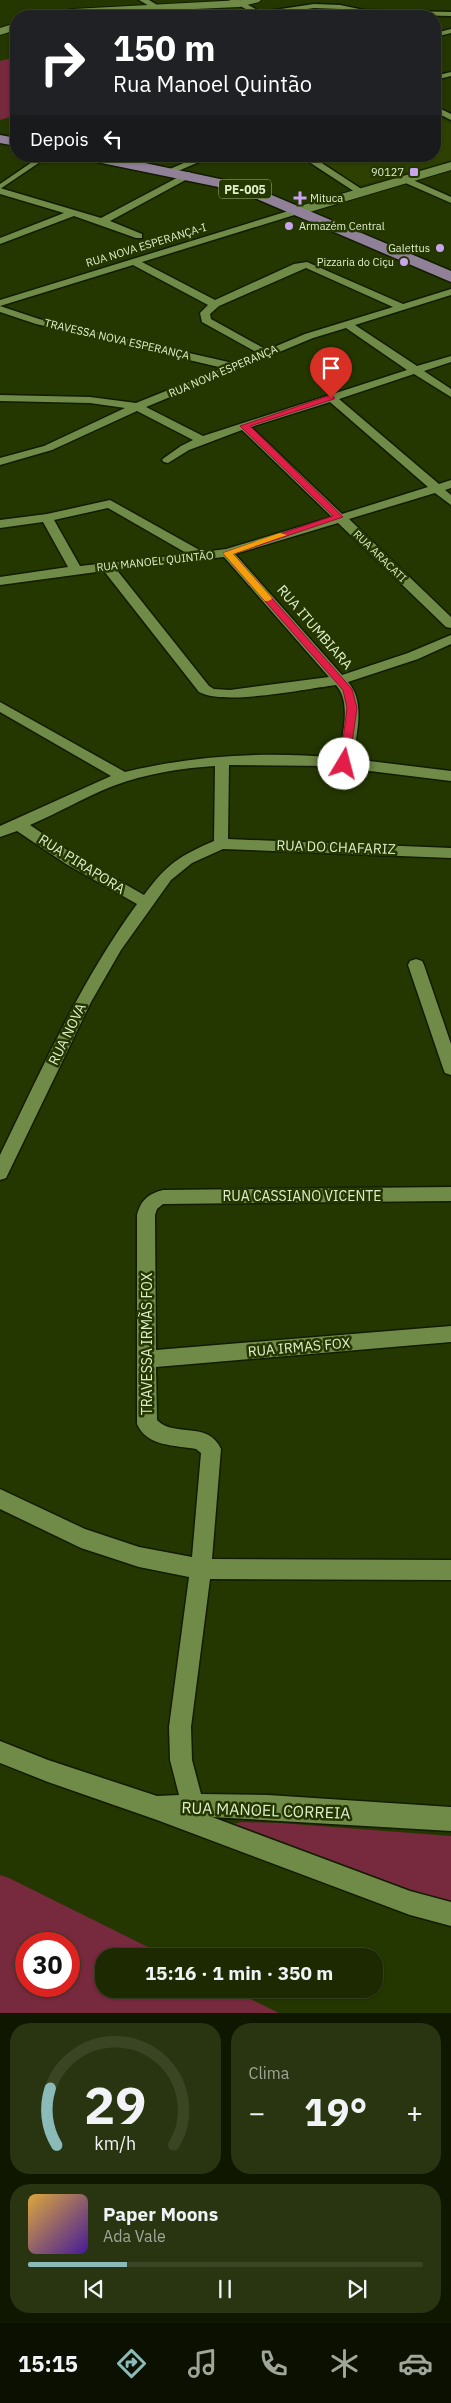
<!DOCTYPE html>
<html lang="pt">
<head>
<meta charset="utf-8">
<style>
  :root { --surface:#1c2901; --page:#293510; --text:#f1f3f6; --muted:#a0a699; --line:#3a4523; --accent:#8bbbb9 }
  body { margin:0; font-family:"IBM Plex Sans",sans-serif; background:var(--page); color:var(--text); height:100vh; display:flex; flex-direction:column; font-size:19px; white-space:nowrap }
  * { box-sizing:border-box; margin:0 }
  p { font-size:16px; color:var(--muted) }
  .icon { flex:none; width:28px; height:28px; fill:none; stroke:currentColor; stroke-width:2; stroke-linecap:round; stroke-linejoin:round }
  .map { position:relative; height:2013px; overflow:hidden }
  .drawer { display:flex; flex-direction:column; gap:10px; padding:10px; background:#0f1701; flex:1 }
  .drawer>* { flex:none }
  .hud { position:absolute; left:10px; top:10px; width:431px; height:152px; border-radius:20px; box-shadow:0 1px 4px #0004,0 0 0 1px var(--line); background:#202124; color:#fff; overflow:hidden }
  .speed { position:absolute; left:15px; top:1932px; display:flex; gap:10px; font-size:25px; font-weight:700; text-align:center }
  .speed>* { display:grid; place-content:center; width:65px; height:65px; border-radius:50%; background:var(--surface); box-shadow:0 1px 4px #0004,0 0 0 1px var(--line); line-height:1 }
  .speed .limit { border:8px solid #d22; background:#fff; color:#111 }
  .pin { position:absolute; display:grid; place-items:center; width:42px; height:42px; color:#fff; margin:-51px -21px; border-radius:50% 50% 50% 0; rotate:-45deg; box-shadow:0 0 5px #0007 }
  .pin .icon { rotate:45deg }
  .me { position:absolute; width:55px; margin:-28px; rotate:8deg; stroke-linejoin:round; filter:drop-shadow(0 0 4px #0008) }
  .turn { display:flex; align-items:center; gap:18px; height:105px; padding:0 20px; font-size:22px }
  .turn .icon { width:65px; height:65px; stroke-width:2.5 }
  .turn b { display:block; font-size:35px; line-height:42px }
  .then { display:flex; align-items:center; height:48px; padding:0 20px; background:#0003; gap:10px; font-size:19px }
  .big { font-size:38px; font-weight:700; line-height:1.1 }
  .drawer .widget { flex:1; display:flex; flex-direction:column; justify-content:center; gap:8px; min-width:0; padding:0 18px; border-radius:20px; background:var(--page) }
  .drawer .dial { align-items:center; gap:0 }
  .dial svg { height:130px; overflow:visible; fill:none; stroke:var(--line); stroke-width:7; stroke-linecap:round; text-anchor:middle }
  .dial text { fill:var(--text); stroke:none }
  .song { display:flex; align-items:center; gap:15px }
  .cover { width:60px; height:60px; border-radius:8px; background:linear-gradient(135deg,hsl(40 70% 55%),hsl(260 70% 35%)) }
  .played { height:5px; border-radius:2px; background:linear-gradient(90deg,var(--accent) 25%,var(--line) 25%) }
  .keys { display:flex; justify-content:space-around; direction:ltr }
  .heat { display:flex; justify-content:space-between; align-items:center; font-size:28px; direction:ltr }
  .drawer .tiles { flex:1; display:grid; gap:10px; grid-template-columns:1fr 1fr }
  .widget:last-child { grid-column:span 2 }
  .trip { position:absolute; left:95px; top:1948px; width:288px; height:50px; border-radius:20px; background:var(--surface); box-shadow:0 1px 4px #0004,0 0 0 1px var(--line); font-weight:700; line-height:50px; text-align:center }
  .tab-bar { display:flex; height:80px; justify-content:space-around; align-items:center; background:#0b1000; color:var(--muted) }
  .tab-bar .icon { width:35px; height:35px }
  .tab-bar .selected { color:var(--accent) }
  .tab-bar b { font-size:22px; color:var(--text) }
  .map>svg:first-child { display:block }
  .built { fill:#2e4103 }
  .green { fill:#77293e; fill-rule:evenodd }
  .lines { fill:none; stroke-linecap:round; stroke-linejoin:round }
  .pedestrian-casing { stroke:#111c00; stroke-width:3 }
  .minor-casing { stroke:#111c00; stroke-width:3 }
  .secondary-casing { stroke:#111c00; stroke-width:2 }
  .primary-casing { stroke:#111c00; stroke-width:3 }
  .pedestrian { fill:#708a47; fill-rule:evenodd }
  .minor { fill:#708a47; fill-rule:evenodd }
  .secondary { fill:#708a47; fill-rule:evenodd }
  .primary { fill:#908198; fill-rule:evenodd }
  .route { fill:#e11d48; stroke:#92132f }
  .slow { fill:#f59e0b }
  .poi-dot { fill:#c9a5ee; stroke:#253701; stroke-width:2 }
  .labels { text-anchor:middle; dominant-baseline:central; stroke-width:5; stroke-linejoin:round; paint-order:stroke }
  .far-poi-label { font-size:11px; fill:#deeecb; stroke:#253701; text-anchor:end }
  .far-street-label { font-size:11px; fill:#deeecb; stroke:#253701 }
  .shield { fill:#253701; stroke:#a6b78e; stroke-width:1 }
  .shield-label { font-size:12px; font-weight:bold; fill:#deeecb }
  .street-label { font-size:14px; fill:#deeecb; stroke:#253701 }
  .near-street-label { font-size:16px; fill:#deeecb; stroke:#253701 }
</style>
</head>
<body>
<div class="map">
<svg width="451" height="2013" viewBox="0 0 451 2013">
  <rect width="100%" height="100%" fill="#253701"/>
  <path class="built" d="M 435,115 L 451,124 L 451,160 L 358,186 L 310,156 L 435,156 Z"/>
  <path class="green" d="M 16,57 L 16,115 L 0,120 L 0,61 Z
    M 241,1822 L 280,1823 L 451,1836 L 451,1910 L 228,1825 Z
    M 0,1875 L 9,1878 L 166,1956 L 104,1956 L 104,1989 L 230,1989 L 279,2013 L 0,2013 ZM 26,1944 L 69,1944 L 69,1986 L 26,1986 Z"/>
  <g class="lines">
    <g class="pedestrian-casing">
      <path id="pedestrian" d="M 41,156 L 49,156 L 0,189 L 0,184 Z"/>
    </g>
    <g class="minor-casing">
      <path id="minor" d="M 139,0 L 149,0 L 175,16 L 166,16 Z
        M 229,0 L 239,0 L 261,12 L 314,4 L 340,5 L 364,10 L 451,12 L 451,16 L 364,14 L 340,9 L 314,8 L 259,16 Z
        M 451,29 L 451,33 L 435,37 L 435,33 Z
        M 451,72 L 451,76 L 435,80 L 435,76 Z
        M 435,106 L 451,114 L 451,120 L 435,112 Z
        M 200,156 L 213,156 L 171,174 L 163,172 Z
        M 300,156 L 311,156 L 366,192 L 358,194 Z
        M 188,172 L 191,173 L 191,177 L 110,221 L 142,234 L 142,238 L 136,238 L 74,216 L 0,244 L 0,238 L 64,213 L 0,194 L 0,188 L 101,218 Z
        M 404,176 L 451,197 L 451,203 L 401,181 L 401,177 Z
        M 298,208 L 301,209 L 301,213 L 142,262 L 215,300 L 294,264 L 307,262 L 403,304 L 451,289 L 451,295 L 355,325 L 417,366 L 451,356 L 451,362 L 424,371 L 451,389 L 451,397 L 414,374 L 339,399 L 439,484 L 451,480 L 451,488 L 445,490 L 451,495 L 451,505 L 435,493 L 349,519 L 451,617 L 451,628 L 446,627 L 338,523 L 235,554 L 342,675 L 408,653 L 451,635 L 451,644 L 418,659 L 348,682 C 366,702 356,735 353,759 L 451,771 L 451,781 L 329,766 L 229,765 L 228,839 L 451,848 L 451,858 L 223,849 L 192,863 L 171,880 L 121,950 L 91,1002 L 6,1178 L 0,1180 L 0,1155 C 42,1069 80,982 137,904 L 66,864 L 17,831 L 0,837 L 0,826 L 111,776 L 0,712 L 0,702 L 125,772 C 196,755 266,751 339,758 C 342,735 352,703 336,685 C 305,689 224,706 199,692 L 104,571 L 0,585 L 0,577 L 68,567 L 43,522 L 0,528 L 0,520 L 47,514 L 110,500 L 203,552 L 226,549 L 332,517 L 242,430 L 189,450 L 168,463 L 164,462 L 162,460 L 164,458 L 181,446 L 193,440 L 137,411 L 52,450 L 0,465 L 0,458 L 44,446 L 125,408 L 90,403 L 0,401 L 0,395 L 90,397 L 136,403 L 223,368 L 36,324 L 0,312 L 0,300 ZM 133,265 L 208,305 L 200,313 L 202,322 L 258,353 L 233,363 L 39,319 L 0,306 ZM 306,268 L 393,307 L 305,334 L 267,350 L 211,319 L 210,314 L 219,306 ZM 346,328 L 407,370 L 203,436 L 146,407 L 313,338 ZM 330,402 L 428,487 L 342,514 L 251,427 ZM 108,508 L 188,554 L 80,566 L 54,520 ZM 224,557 L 329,677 L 230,690 L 214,689 L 209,686 L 116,569 ZM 215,766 L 214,841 C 179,856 167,864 144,895 L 76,856 L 30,825 C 58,813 85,797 113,786 C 145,774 181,768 215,766 Z
        M 416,959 L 422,961 L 424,965 L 451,1044 L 451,1075 L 445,1073 L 443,1068 L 408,965 L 410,961 Z
        M 451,1187 L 451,1201 L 163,1204 L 157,1209 L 155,1215 L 156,1350 L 451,1326 L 451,1342 L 156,1367 L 157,1420 C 174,1438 208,1420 221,1449 L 212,1559 L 451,1560 L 451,1580 L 210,1579 L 191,1727 L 192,1760 L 201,1794 L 268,1795 L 451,1807 L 451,1831 L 212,1817 L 410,1891 L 451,1902 L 451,1926 L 410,1915 L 157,1820 L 48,1782 L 0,1763 L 0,1741 L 48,1760 L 157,1796 L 179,1795 L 170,1760 L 169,1727 L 189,1577 L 139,1567 L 81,1548 L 0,1509 L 0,1489 L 85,1529 L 139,1547 L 192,1557 L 201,1453 L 196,1449 C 175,1445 147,1447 137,1424 L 137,1215 C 141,1200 148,1194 163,1190 Z"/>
    </g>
    <g class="secondary-casing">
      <path id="secondary" d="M 242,0 L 261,0 L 259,2 L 239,7 L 42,16 L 48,13 L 73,9 Z
        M 16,23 L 16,30 L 0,35 L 0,28 Z
        M 451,162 L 451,170 L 303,214 L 293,214 L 291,211 L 293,208 Z"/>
    </g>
    <g class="primary-casing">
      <path id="primary" d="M 0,135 L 16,138 L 16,146 L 0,143 Z
        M 80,156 L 112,156 L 248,185 L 451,271 L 451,282 L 238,191 L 87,160 Z"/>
    </g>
    <use href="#pedestrian" class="pedestrian"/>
    <use href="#minor" class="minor"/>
    <use href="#secondary" class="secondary"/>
    <use href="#primary" class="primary"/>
  </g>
  <path class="route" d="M 331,395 L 335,398 L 334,399 L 250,426 L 343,517 L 233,554 L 352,689 L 357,708 L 349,764 L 344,767 L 340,764 L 347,708 L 343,690 L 223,553 L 333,516 L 240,426 Z"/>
  <path class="slow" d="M 280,533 L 287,535 L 233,554 L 271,597 L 272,599 L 268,601 L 265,601 L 223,553 Z"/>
  <g class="poi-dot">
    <rect x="409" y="167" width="10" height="10" rx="2.5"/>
    <path d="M297.5 190.5h5v5h5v5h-5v5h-5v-5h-5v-5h5z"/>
    <circle cx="289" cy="226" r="5"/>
    <circle cx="440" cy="248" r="5"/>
    <circle cx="404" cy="262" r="5"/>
  </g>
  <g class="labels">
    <g class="far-poi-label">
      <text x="404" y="172">90127</text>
      <text x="310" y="198" text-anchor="start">Mituca</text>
      <text x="299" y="226" text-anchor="start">Armazém Central</text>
      <text x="430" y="248">Galettus</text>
      <text x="394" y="262">Pizzaria do Ciçu</text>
    </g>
    <g class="far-street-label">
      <text transform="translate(146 245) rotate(-17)">RUA NOVA ESPERANÇA-I</text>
      <text transform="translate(117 339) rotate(13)">TRAVESSA NOVA ESPERANÇA</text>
      <text transform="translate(223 371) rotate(-23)">RUA NOVA ESPERANÇA</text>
      <text transform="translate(380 556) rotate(44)">RUA ARACATI</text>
      <text transform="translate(155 561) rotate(-6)">RUA MANOEL QUINTÃO</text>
    </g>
    <rect class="shield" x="219" y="179.5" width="52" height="19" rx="4"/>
    <g class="shield-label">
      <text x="245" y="189">PE-005</text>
    </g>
    <g class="street-label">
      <text transform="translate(315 627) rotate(49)">RUA ITUMBIARA</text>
      <text transform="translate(336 847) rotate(2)">RUA DO CHAFARIZ</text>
      <text transform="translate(82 864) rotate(32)">RUA PIRAPORA</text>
      <text transform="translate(67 1034) rotate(-64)">RUA NOVA</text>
      <text x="302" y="1196">RUA CASSIANO VICENTE</text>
      <text transform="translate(147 1344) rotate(-90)">TRAVESSA IRMÃS FOX</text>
      <text transform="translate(299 1347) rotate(-5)">RUA IRMAS FOX</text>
    </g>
    <g class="near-street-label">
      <text transform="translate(266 1810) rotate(2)">RUA MANOEL CORREIA</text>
    </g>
  </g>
</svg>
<div class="speed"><div class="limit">30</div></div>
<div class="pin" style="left:331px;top:398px;background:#d93025"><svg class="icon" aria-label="arrive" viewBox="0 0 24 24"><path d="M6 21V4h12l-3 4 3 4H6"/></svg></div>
<svg class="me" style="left:344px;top:764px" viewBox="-20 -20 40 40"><circle r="19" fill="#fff"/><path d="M0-13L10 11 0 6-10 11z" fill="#e11d48"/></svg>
<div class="trip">15:16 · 1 min · 350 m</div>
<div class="hud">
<div class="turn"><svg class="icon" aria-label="right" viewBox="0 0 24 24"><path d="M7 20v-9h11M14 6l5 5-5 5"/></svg><div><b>150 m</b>Rua Manoel Quintão</div></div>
<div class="then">Depois<svg class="icon" aria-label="left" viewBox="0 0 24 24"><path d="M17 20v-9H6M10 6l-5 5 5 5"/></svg></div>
</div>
</div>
<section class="drawer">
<div class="tiles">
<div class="widget dial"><svg viewBox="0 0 100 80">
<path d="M14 69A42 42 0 1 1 86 69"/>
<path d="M14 69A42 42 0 0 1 10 34" stroke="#8bbbb9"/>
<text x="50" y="56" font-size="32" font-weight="700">29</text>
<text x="50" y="72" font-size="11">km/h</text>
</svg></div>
<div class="widget"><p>Clima</p>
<div class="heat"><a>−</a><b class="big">19°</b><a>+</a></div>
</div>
<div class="widget">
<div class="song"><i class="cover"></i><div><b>Paper Moons</b><p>Ada Vale</p></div></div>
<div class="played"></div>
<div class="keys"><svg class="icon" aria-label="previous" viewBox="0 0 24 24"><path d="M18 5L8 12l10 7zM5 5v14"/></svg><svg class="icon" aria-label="pause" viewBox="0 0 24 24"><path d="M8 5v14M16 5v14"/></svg><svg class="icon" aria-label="next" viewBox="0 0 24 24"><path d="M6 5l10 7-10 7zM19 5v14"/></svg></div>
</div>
</div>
</section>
<nav class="tab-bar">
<b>15:15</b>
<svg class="icon selected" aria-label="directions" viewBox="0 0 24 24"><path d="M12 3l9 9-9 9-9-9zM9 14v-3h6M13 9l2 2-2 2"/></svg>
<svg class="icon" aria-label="music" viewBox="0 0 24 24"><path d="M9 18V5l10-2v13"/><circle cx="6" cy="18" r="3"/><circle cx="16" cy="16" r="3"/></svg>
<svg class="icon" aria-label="phone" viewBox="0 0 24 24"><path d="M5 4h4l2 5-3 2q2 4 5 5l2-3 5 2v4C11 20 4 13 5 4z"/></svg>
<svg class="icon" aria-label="climate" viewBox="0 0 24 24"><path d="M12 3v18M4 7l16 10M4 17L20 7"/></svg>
<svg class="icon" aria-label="car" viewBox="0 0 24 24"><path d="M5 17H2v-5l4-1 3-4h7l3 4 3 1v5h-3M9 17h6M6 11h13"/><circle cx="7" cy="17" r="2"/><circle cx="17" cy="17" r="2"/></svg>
</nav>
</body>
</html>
